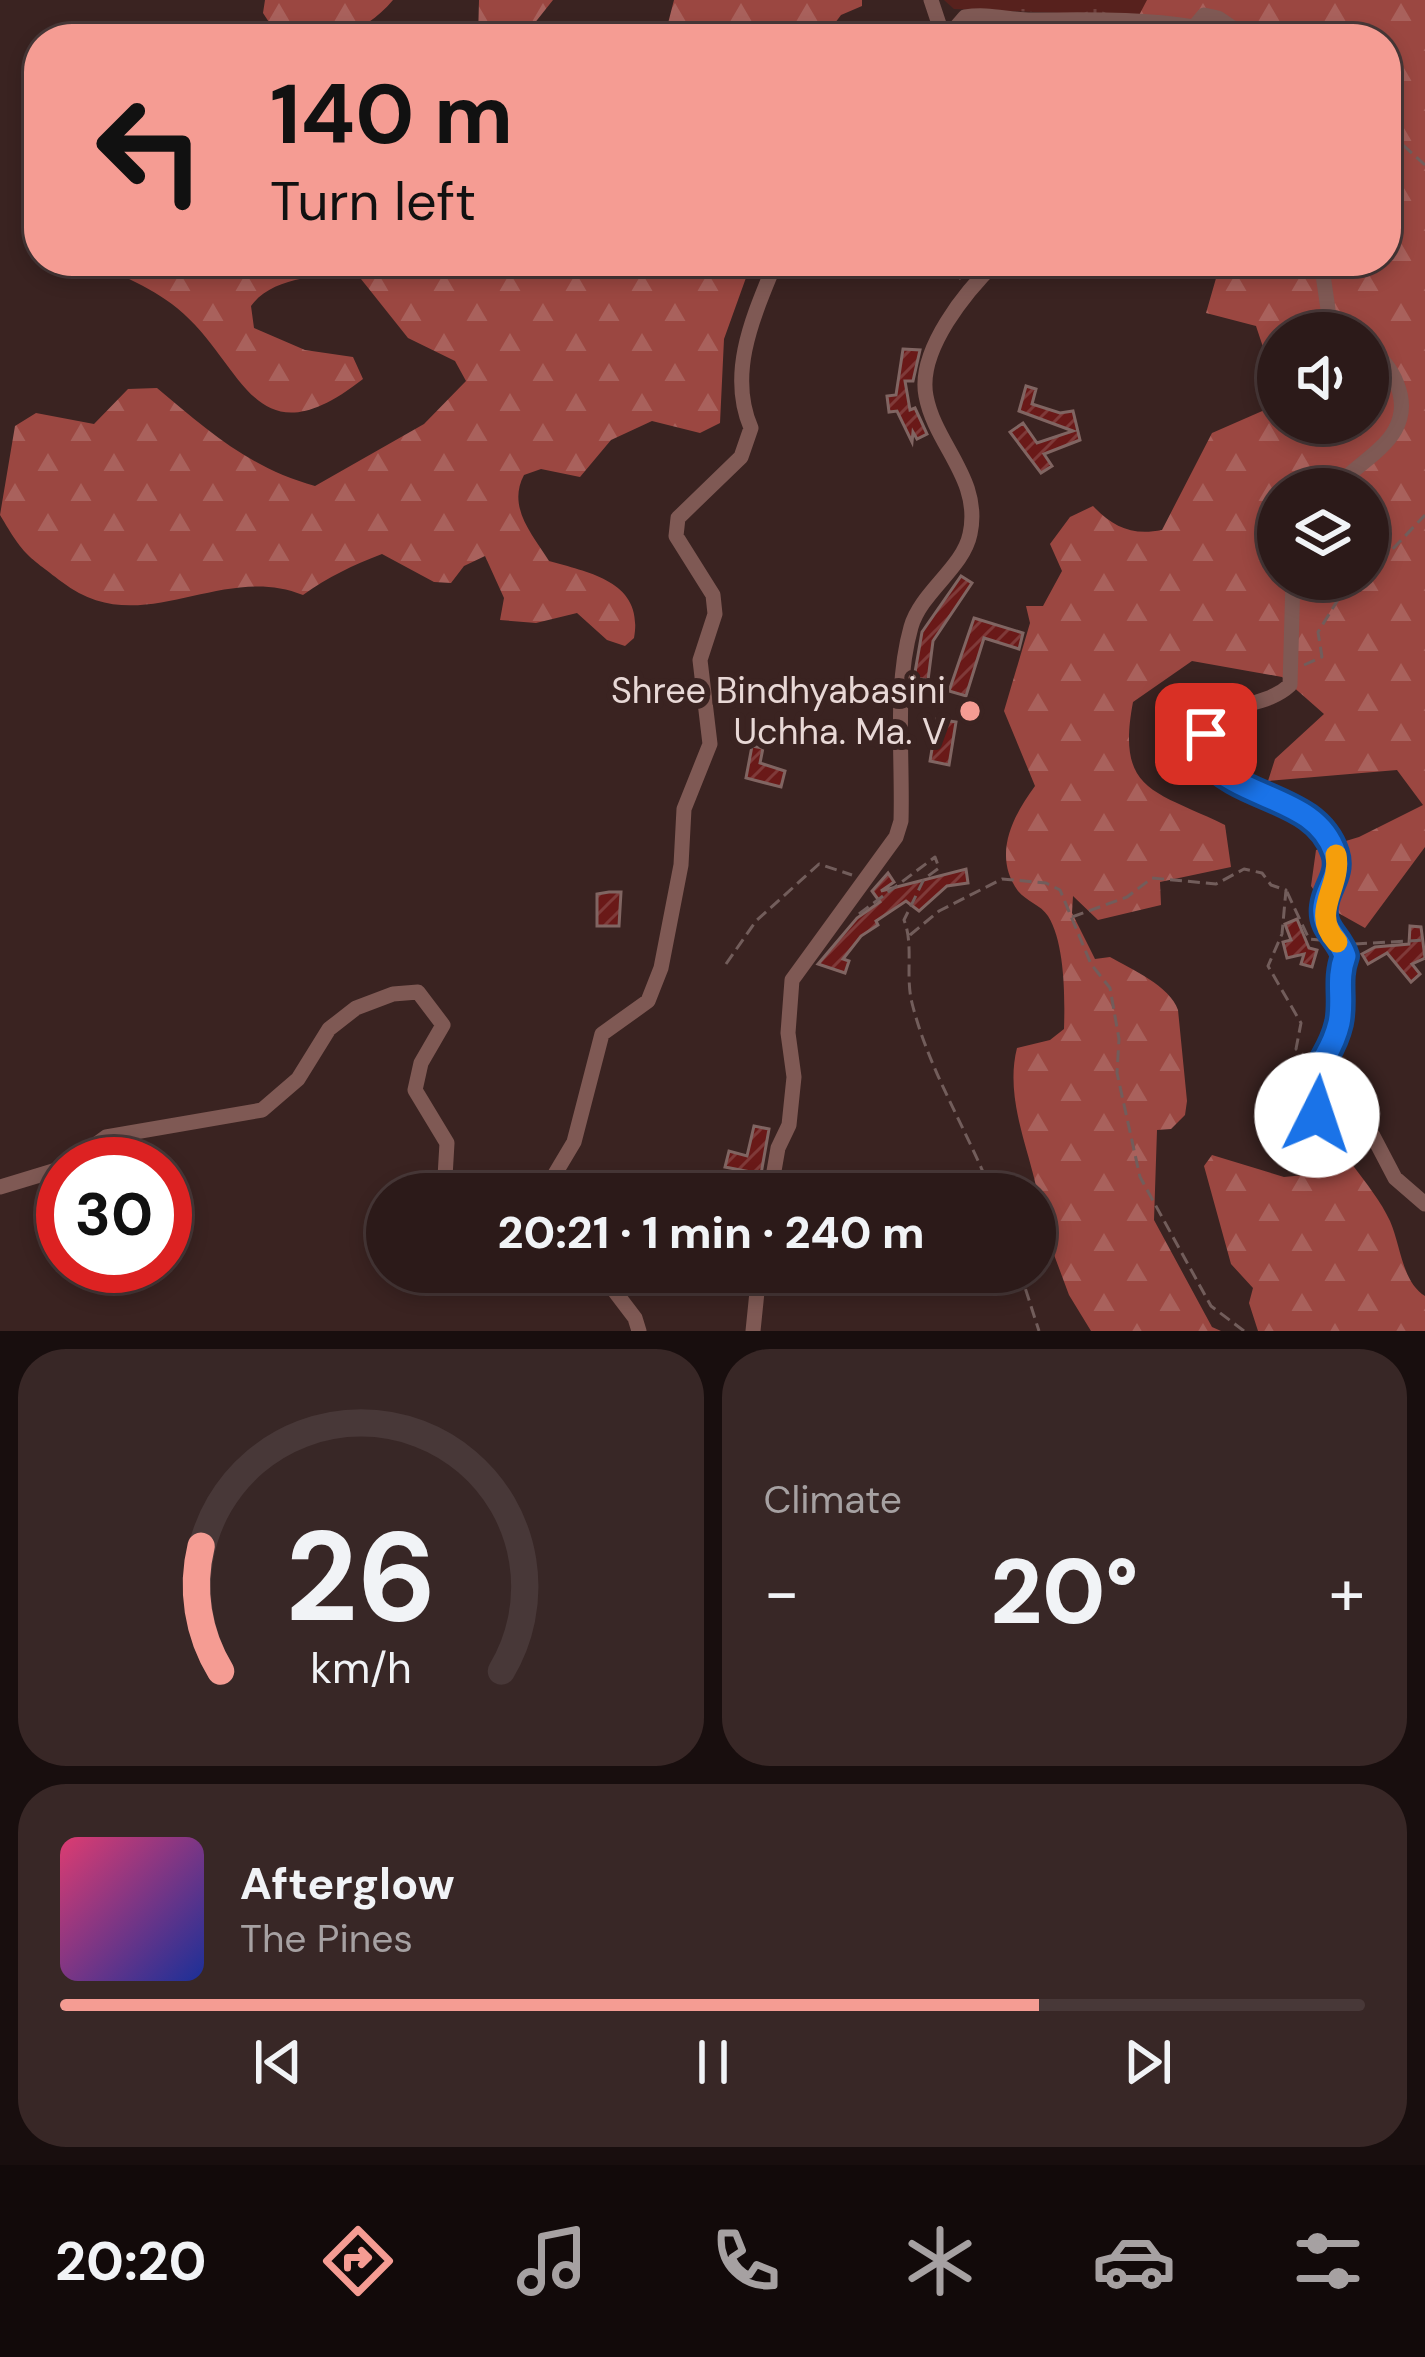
<!DOCTYPE html>
<html lang="en">
<head>
<meta charset="utf-8">
<style>
  :root { --surface:#2c1a19; --page:#382726; --text:#f1f3f6; --muted:#a6a1a2; --line:#483838; --accent:#f59c93 }
  body { margin:0; font-family:"DM Sans",sans-serif; background:var(--page); color:var(--text); height:100vh; display:flex; flex-direction:column; font-size:45px; white-space:nowrap }
  * { box-sizing:border-box; margin:0 }
  p { font-size:39px; color:var(--muted) }
  .icon { flex:none; width:66px; height:66px; fill:none; stroke:currentColor; stroke-width:2; stroke-linecap:round; stroke-linejoin:round }
  .map { position:relative; height:1331px; overflow:hidden }
  .drawer { display:flex; flex-direction:column; gap:18px; padding:18px; background:#180e0e; flex:1 }
  .drawer>* { flex:none }
  .guide { position:absolute; left:24px; top:24px; width:1377px; height:252px; border-radius:48px; box-shadow:0 6px 18px #0003,0 0 0 3px var(--line); background:#f59c93; color:#111; overflow:hidden }
  .buttons { position:absolute; left:1257px; top:312px; display:grid; gap:24px }
  .buttons a { display:grid; place-items:center; width:132px; height:132px; border-radius:50%; background:var(--surface); box-shadow:0 6px 18px #0003,0 0 0 3px var(--line); font-size:60px }
  .speed { position:absolute; left:36px; top:1137px; display:flex; gap:24px; font-size:60px; font-weight:700; text-align:center }
  .speed>* { display:grid; place-content:center; width:156px; height:156px; border-radius:50%; background:var(--surface); box-shadow:0 6px 18px #0003,0 0 0 3px var(--line); line-height:1 }
  .speed .limit { border:18px solid #d22; background:#fff; color:#111 }
  .pin { position:absolute; display:grid; place-items:center; width:102px; height:102px; color:#fff; margin:-51px; border-radius:24px; box-shadow:0 6px 18px #0006 }
  .me { position:absolute; width:132px; margin:-66px; rotate:4deg; stroke-linejoin:round; filter:drop-shadow(0 0 9px #0008) }
  .turn { display:flex; align-items:center; gap:42px; height:252px; padding:0 48px; font-size:54px }
  .turn .icon { width:156px; height:156px; stroke-width:2.5 }
  .turn b { display:block; font-size:84px; line-height:102px }
  .big { font-size:90px; font-weight:800; line-height:1.1 }
  .drawer .card { flex:1; display:flex; flex-direction:column; justify-content:center; gap:18px; min-width:0; padding:0 42px; border-radius:48px; background:var(--page) }
  .drawer .dial { align-items:center; gap:0 }
  .dial svg { height:312px; overflow:visible; fill:none; stroke:var(--line); stroke-width:7; stroke-linecap:round; text-anchor:middle }
  .dial text { fill:var(--text); stroke:none }
  .song { display:flex; align-items:center; gap:36px }
  .cover { width:144px; height:144px; border-radius:18px; background:linear-gradient(135deg,hsl(340 70% 55%),hsl(230 70% 35%)) }
  .played { height:12px; border-radius:6px; background:linear-gradient(90deg,var(--accent) 75%,var(--line) 75%) }
  .keys { display:flex; justify-content:space-around; direction:ltr }
  .heat { display:flex; justify-content:space-between; align-items:center; font-size:66px; direction:ltr }
  .drawer .tiles { flex:1; display:grid; gap:18px; grid-template-columns:1fr 1fr }
  .card:last-child { grid-column:span 2 }
  .trip { position:absolute; left:366px; top:1173px; width:690px; height:120px; border-radius:60px; background:var(--surface); box-shadow:0 6px 18px #0003,0 0 0 3px var(--line); font-weight:800; line-height:120px; text-align:center }
  .menu { display:flex; height:192px; justify-content:space-around; align-items:center; background:#120a0a; color:var(--muted) }
  .menu .icon { width:84px; height:84px }
  .menu .selected { color:var(--accent) }
  .menu b { font-size:54px; color:var(--text) }
  .map>svg:first-child { display:block }
  .grass { fill:url(#grass-tufts) }
  .forest { fill:url(#forest-firs); fill-rule:evenodd }
  .building { fill:url(#building-hatch); stroke:#806562; stroke-width:3 }
  .lines { fill:none; stroke-linecap:round; stroke-linejoin:round }
  .path { stroke:#725d5b; stroke-width:3; stroke-dasharray:12 6; stroke-linecap:butt }
  .minor { stroke:#7f5954; stroke-width:15 }
  .route-casing { stroke:#114b97; stroke-width:30 }
  .route { stroke:#1a73e8; stroke-width:21 }
  .slow { stroke:#f59e0b; stroke-width:21 }
  .poi-dot { fill:#f59c93; stroke:#3a2321; stroke-width:4.5 }
  .labels { text-anchor:middle; dominant-baseline:central; stroke-width:12; stroke-linejoin:round; paint-order:stroke }
  .poi-label { font-size:36px; fill:#e8d8d6; stroke:#3a2321; text-anchor:end }
</style>
</head>
<body>
<div class="map">
<svg width="1425" height="1331" viewBox="0 0 1425 1331">
  <defs>
    <pattern id="grass-tufts" width="24" height="20" patternUnits="userSpaceOnUse" patternTransform="scale(3)"><rect width="24" height="20" fill="#57211d"/><path d="M3 7l-1-3M5 7V3M7 7l1-3M15 17l-1-3M17 17v-4M19 17l1-3" fill="none" stroke="#6f403d"/></pattern>
    <pattern id="forest-firs" width="22" height="20" patternUnits="userSpaceOnUse" patternTransform="scale(3)"><rect width="22" height="20" fill="#9b4741"/><path d="M5 1l3.5 6h-7zM16 11l3.5 6h-7z" fill="#a9615c"/></pattern>
    <pattern id="building-hatch" width="6" height="6" patternUnits="userSpaceOnUse" patternTransform="scale(3)"><rect width="6" height="6" fill="#6a1918"/><path d="M-1 1l2-2M0 6l6-6M5 7l2-2" fill="none" stroke="#7f3a39"/></pattern>
  </defs>
  <rect width="100%" height="100%" fill="#3a2321"/>
  <path class="grass" d="M 944,0 L 1147,0 L 1141,16 L 954,9 Z"/>
  <path class="forest" d="M 265,0 L 393,0 C 361,38 327,39 280,39 L 263,13 Z
    M 479,0 L 553,0 L 522,39 L 478,39 Z
    M 674,0 L 862,0 L 862,6 L 841,15 L 823,39 L 664,39 Z
    M 1147,0 L 1425,0 L 1425,847 L 1365,928 L 1324,905 L 1311,886 L 1316,850 L 1359,837 L 1423,805 L 1397,770 L 1268,781 L 1275,759 L 1324,714 L 1282,677 L 1192,661 L 1133,702 C 1116,792 1154,790 1225,825 L 1231,867 L 1160,882 L 1161,905 L 1098,920 L 1073,896 L 1072,913 L 1095,959 L 1110,957 C 1131,969 1170,986 1178,1010 L 1187,1101 L 1185,1115 L 1171,1129 L 1157,1130 L 1154,1220 L 1212,1327 L 1221,1331 L 1091,1331 L 1069,1295 L 1050,1244 L 1035,1244 C 1057,1193 999,1119 1017,1048 L 1050,1040 L 1064,1029 C 1065,998 1065,943 1048,916 C 1041,905 1026,901 1018,891 C 992,855 1013,816 1035,786 L 1004,711 L 1030,623 L 1026,606 L 1043,606 L 1062,571 L 1050,544 L 1070,517 L 1093,506 C 1113,527 1132,536 1162,530 L 1212,433 L 1278,404 L 1278,423 L 1368,423 L 1368,333 L 1278,333 L 1278,392 L 1256,326 L 1206,313 L 1221,261 L 1386,261 L 1386,39 L 1143,39 L 1135,23 ZM 1278,489 L 1368,489 L 1368,579 L 1278,579 Z
    M 77,261 L 752,261 L 724,339 L 720,423 L 700,433 L 652,421 L 611,440 L 580,477 L 541,469 L 524,475 C 507,507 532,534 549,561 C 591,573 644,582 634,638 L 625,646 L 607,640 L 577,613 L 536,623 L 500,620 L 504,598 L 485,556 L 464,566 L 451,583 L 434,582 L 382,554 C 353,565 328,577 303,595 C 220,561 140,643 62,582 C 26,554 25,557 0,515 L 15,426 L 36,413 L 94,424 L 128,389 L 157,388 C 208,431 250,468 315,486 L 424,424 L 466,381 L 455,361 L 408,338 L 357,274 C 324,275 272,276 251,306 L 254,328 L 305,350 L 353,357 L 363,379 C 252,466 245,363 177,308 C 151,287 110,268 77,261 Z
    M 1296,1065 L 1324,1070 C 1323,1082 1320,1097 1322,1108 C 1329,1146 1373,1183 1390,1221 C 1401,1246 1402,1282 1425,1296 L 1425,1331 L 1258,1331 L 1249,1303 L 1253,1288 L 1231,1264 L 1204,1166 L 1212,1155 L 1284,1177 L 1305,1175 L 1308,1145 L 1279,1085 Z"/>
  <path class="building" d="M 903,349 L 920,350 L 913,381 L 905,381 L 910,410 L 915,408 L 927,434 L 917,439 L 913,432 L 912,442 L 897,411 L 889,412 L 887,396 L 896,395 Z
    M 1026,386 L 1036,389 L 1032,404 L 1060,413 L 1073,411 L 1080,440 L 1044,454 L 1052,466 L 1041,473 L 1010,432 L 1023,423 L 1037,443 L 1073,431 L 1019,411 Z
    M 961,576 L 972,583 L 933,641 L 928,680 L 914,678 L 922,632 Z
    M 974,618 L 1023,633 L 1019,649 L 984,638 L 966,696 L 949,691 Z
    M 937,719 L 956,722 L 949,765 L 930,761 Z
    M 752,746 L 763,748 L 760,763 L 785,771 L 781,787 L 746,778 Z
    M 966,869 L 968,883 L 947,886 L 919,911 L 906,901 L 876,921 L 878,925 L 861,936 L 843,959 L 849,961 L 845,973 L 818,964 L 857,918 L 880,902 L 872,891 L 888,873 L 894,882 L 881,891 Z
    M 609,892 L 621,892 L 619,926 L 597,926 L 597,894 Z
    M 1297,919 L 1309,948 L 1317,950 L 1312,967 L 1301,964 L 1304,954 L 1287,958 L 1283,942 L 1291,940 L 1285,924 Z
    M 1410,926 L 1421,927 L 1425,958 L 1412,964 L 1420,974 L 1411,982 L 1387,953 L 1368,964 L 1362,954 L 1375,947 L 1409,944 Z
    M 754,1126 L 769,1129 L 761,1174 L 725,1167 L 729,1151 L 747,1156 Z"/>
  <g class="lines">
    <path class="path" d="M 1403,145 L 1425,165
      M 958,261 L 953,270 L 961,279
      M 1368,575 L 1425,515
      M 1304,665 L 1322,657 L 1318,632 L 1349,582 L 1357,579
      M 1287,892 L 1309,939 L 1320,940
      M 859,914 L 935,857 L 939,868 L 924,879 L 904,920 C 914,945 905,975 912,1003 C 929,1071 967,1129 992,1194
      M 1072,917 L 1127,897 L 1152,878 L 1216,884 L 1244,869 L 1262,873 L 1271,885 L 1286,890 L 1282,934 L 1268,966 L 1301,1023 L 1296,1049 L 1306,1057
      M 910,935 L 939,911 L 1002,879 L 1046,883 L 1060,890 L 1091,964 L 1110,988 L 1119,1039 L 1117,1073 L 1140,1177 L 1211,1306 L 1244,1331
      M 1355,944 L 1425,940
      M 726,964 L 756,921 L 819,864 L 852,875
      M 1020,1272 L 1039,1331"/>
    <path class="minor" d="M 931,0 L 944,39
      M 946,39 L 965,17 C 989,13 1008,20 1032,20 C 1088,20 1139,18 1194,27 L 1204,15 L 1218,18 L 1249,39
      M 1321,261 L 1330,323 L 1345,333
      M 1334,489 C 1351,469 1383,452 1395,430 C 1412,400 1392,364 1368,348
      M 1293,579 L 1290,685 C 1256,716 1209,691 1205,757 C 1243,802 1316,795 1335,853 C 1342,874 1326,887 1324,907 C 1322,930 1339,936 1345,956 C 1336,980 1344,999 1339,1023 C 1329,1066 1307,1061 1317,1115 L 1339,1132 L 1373,1136 L 1395,1178 L 1425,1204
      M 69,1164 L 106,1137 L 262,1110 L 298,1079 L 329,1029 L 356,1008 L 393,994 L 418,992 L 443,1025 L 421,1063 L 415,1090 L 447,1143 L 445,1177 L 459,1194
      M 0,1187 L 63,1168
      M 543,1194 L 574,1142 L 602,1034 L 648,1001 L 661,968 L 681,865 L 684,809 L 710,744 L 700,660 L 715,614 L 713,595 L 676,536 L 678,518 L 741,457 L 751,428 C 727,372 754,315 776,261
      M 770,1194 L 778,1148 L 789,1125 L 794,1077 L 788,1033 L 792,980 L 896,837 L 901,821 C 903,758 894,687 911,627 C 921,592 963,568 970,534 C 982,479 935,445 926,396 C 917,350 967,290 997,261
      M 600,1272 L 635,1318 L 639,1331
      M 753,1331 L 759,1272"/>
  </g>
  <g class="lines">
    <g class="route-casing">
      <path id="route" d="M 1206,734 L 1204,757 C 1243,802 1316,796 1335,853 C 1342,874 1326,887 1324,906 C 1321,930 1339,936 1345,956 C 1336,980 1344,999 1339,1023 C 1329,1066 1307,1061 1317,1115"/>
    </g>
    <use href="#route" class="route"/>
    <path class="slow" d="M 1336,855 C 1342,887 1309,912 1337,942"/>
  </g>
  <circle class="poi-dot" cx="970" cy="711" r="12"/>
  <g class="labels">
    <g class="poi-label">
      <text x="946" y="690">Shree Bindhyabasini<tspan x="946" dy="41">Uchha. Ma. V</tspan></text>
    </g>
  </g>
</svg>
<div class="buttons">
<a><svg class="icon" aria-label="sound" viewBox="0 0 24 24"><path d="M4 9h4l5-4v14l-5-4H4zM17 9q2 3 0 6"/></svg></a>
<a><svg class="icon" aria-label="layers" viewBox="0 0 24 24"><path d="M12 4l9 5-9 5-9-5zM3 14l9 5 9-5"/></svg></a>
</div>
<div class="speed"><div class="limit">30</div></div>
<div class="pin" style="left:1206px;top:734px;background:#d93025"><svg class="icon" aria-label="arrive" viewBox="0 0 24 24"><path d="M6 21V4h12l-3 4 3 4H6"/></svg></div>
<svg class="me" style="left:1317px;top:1115px" viewBox="-20 -20 40 40"><circle r="19" fill="#fff"/><path d="M0-13L10 11 0 6-10 11z" fill="#1a73e8"/></svg>
<div class="trip">20:21 · 1 min · 240 m</div>
<div class="guide">
<div class="turn"><svg class="icon" aria-label="left" viewBox="0 0 24 24"><path d="M17 20v-9H6M10 6l-5 5 5 5"/></svg><div><b>140 m</b>Turn left</div></div>
</div>
</div>
<section class="drawer">
<div class="tiles">
<div class="card dial"><svg viewBox="0 0 100 80">
<path d="M14 69A42 42 0 1 1 86 69"/>
<path d="M14 69A42 42 0 0 1 9 37" stroke="#f59c93"/>
<text x="50" y="56" font-size="32" font-weight="700">26</text>
<text x="50" y="72" font-size="11">km/h</text>
</svg></div>
<div class="card"><p>Climate</p>
<div class="heat"><a>−</a><b class="big">20°</b><a>+</a></div>
</div>
<div class="card">
<div class="song"><i class="cover"></i><div><b>Afterglow</b><p>The Pines</p></div></div>
<div class="played"></div>
<div class="keys"><svg class="icon" aria-label="previous" viewBox="0 0 24 24"><path d="M18 5L8 12l10 7zM5 5v14"/></svg><svg class="icon" aria-label="pause" viewBox="0 0 24 24"><path d="M8 5v14M16 5v14"/></svg><svg class="icon" aria-label="next" viewBox="0 0 24 24"><path d="M6 5l10 7-10 7zM19 5v14"/></svg></div>
</div>
</div>
</section>
<nav class="menu">
<b>20:20</b>
<svg class="icon selected" aria-label="directions" viewBox="0 0 24 24"><path d="M12 3l9 9-9 9-9-9zM9 14v-3h6M13 9l2 2-2 2"/></svg>
<svg class="icon" aria-label="music" viewBox="0 0 24 24"><path d="M9 18V5l10-2v13"/><circle cx="6" cy="18" r="3"/><circle cx="16" cy="16" r="3"/></svg>
<svg class="icon" aria-label="phone" viewBox="0 0 24 24"><path d="M5 4h4l2 5-3 2q2 4 5 5l2-3 5 2v4C11 20 4 13 5 4z"/></svg>
<svg class="icon" aria-label="climate" viewBox="0 0 24 24"><path d="M12 3v18M4 7l16 10M4 17L20 7"/></svg>
<svg class="icon" aria-label="car" viewBox="0 0 24 24"><path d="M5 17H2v-5l4-1 3-4h7l3 4 3 1v5h-3M9 17h6M6 11h13"/><circle cx="7" cy="17" r="2"/><circle cx="17" cy="17" r="2"/></svg>
<svg class="icon" aria-label="filters" viewBox="0 0 24 24"><path d="M4 7h16M4 17h16"/><circle cx="9" cy="7" r="2"/><circle cx="15" cy="17" r="2"/></svg>
</nav>
</body>
</html>
